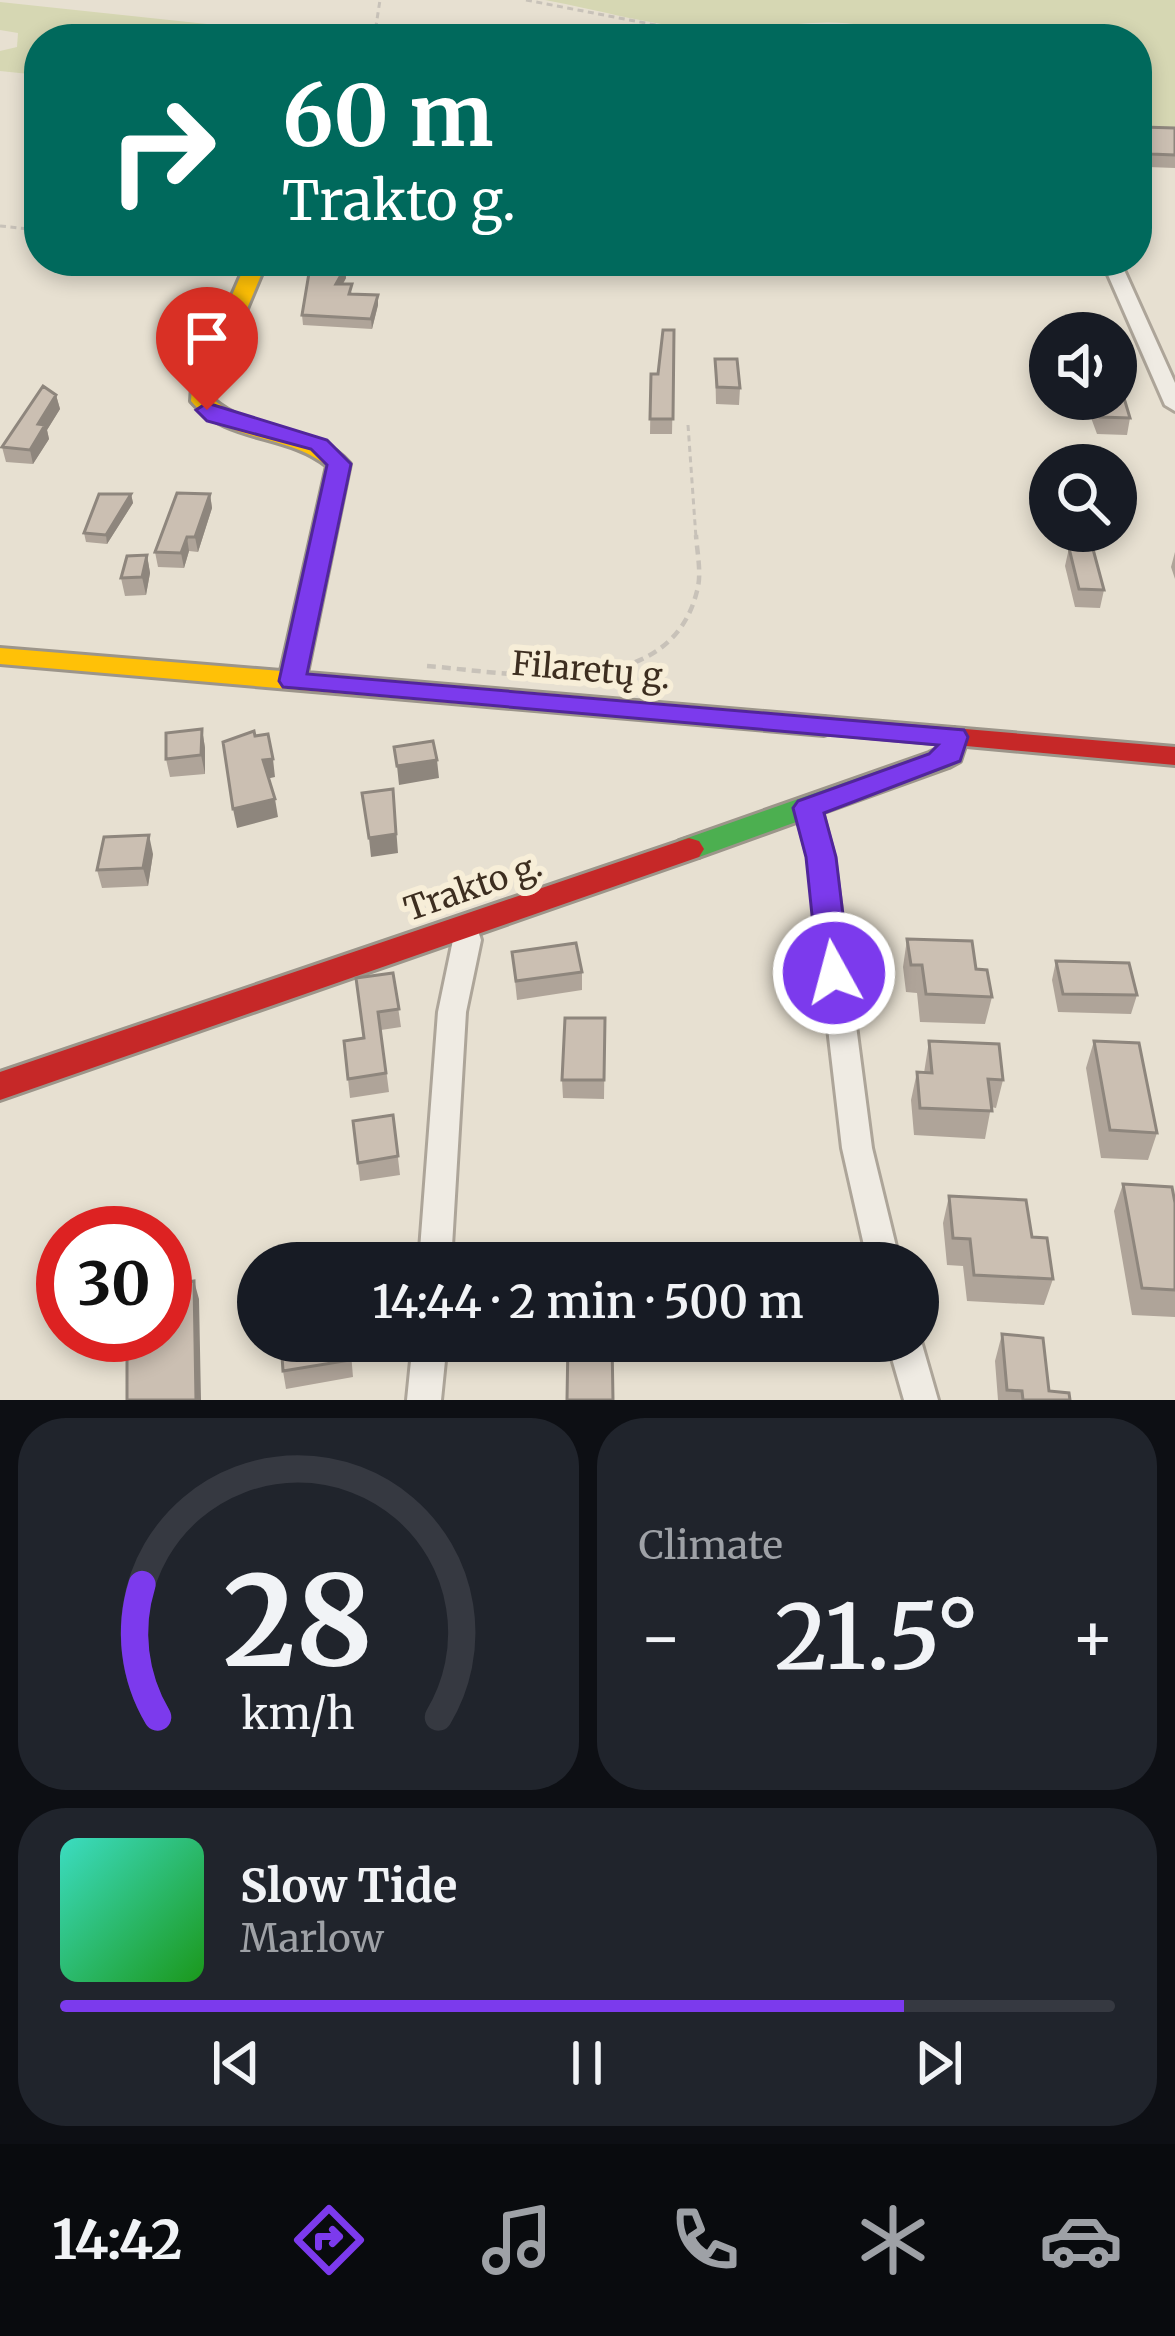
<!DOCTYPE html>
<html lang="en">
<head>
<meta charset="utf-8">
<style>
  :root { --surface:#171b24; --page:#20242c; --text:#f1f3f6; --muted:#9ea1a6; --line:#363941; --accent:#7c3aed }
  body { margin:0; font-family:Merriweather,serif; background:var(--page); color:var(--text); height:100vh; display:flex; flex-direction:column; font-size:45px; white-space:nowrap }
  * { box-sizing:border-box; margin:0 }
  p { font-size:39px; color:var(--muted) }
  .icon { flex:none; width:66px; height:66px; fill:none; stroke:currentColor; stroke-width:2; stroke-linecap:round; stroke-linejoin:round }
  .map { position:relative; height:1400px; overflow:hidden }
  .drawer { display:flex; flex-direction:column; gap:18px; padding:18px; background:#0d0f14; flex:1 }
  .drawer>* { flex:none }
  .top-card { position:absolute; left:24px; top:24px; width:1128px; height:252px; border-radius:48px; box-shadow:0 6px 18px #0003; background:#00695c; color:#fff; overflow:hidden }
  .controls { position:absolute; left:1029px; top:312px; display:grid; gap:24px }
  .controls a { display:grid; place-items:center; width:108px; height:108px; border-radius:50%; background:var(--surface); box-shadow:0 6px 18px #0003; font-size:60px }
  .speed { position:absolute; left:36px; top:1206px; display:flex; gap:24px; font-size:60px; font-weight:700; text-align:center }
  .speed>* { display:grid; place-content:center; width:156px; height:156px; border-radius:50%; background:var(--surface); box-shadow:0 6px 18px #0003; line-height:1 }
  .speed .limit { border:18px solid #d22; background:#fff; color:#111 }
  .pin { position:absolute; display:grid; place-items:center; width:102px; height:102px; color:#fff; margin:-123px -51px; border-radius:50% 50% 50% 0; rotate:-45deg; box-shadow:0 0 12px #0007 }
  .pin .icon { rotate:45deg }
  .me { position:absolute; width:132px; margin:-66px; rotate:353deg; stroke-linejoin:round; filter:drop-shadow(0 0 9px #0008) }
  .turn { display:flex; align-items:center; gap:42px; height:252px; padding:0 60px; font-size:54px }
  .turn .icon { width:156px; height:156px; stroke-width:2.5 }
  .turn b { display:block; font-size:84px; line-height:102px }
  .big { font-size:90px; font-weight:600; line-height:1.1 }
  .drawer .widget { flex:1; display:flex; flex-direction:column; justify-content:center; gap:18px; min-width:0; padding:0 42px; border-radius:48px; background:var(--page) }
  .drawer .dial { align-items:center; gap:0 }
  .dial svg { height:312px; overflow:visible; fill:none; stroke:var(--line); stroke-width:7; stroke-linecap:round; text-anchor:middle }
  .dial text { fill:var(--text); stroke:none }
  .song { display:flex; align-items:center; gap:36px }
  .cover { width:144px; height:144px; border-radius:18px; background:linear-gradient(135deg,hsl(170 70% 55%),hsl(120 70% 35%)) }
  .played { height:12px; border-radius:6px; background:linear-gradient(90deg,var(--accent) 80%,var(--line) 80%) }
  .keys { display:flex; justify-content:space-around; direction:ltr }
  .heat { display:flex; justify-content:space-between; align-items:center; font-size:66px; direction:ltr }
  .drawer .tiles { flex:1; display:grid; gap:18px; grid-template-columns:1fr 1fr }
  .widget:last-child { grid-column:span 2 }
  .trip { position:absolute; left:237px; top:1242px; width:702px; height:120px; border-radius:60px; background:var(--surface); box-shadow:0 6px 18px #0003; font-weight:600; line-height:120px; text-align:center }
  .tab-bar { display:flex; height:192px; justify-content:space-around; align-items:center; background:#090b0e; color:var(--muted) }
  .tab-bar .icon { width:84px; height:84px }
  .tab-bar .current { color:var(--accent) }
  .tab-bar b { font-size:54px; color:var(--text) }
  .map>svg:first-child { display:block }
  .green { fill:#d6d7b3 }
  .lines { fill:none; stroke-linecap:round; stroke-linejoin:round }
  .street-casing { stroke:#ada599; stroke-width:6 }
  .fast-casing { stroke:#9c958a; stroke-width:6 }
  .slow-casing { stroke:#9c958a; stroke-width:6 }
  .jam-casing { stroke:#9c958a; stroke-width:6 }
  .path-far1 { stroke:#c8c2b9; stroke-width:3; stroke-dasharray:6 4.5; stroke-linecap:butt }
  .path { stroke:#c8c2b9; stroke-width:4.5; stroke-dasharray:9 6; stroke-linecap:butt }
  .street { fill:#efebe3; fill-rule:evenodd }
  .fast { fill:#4caf50; fill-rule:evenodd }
  .slow { fill:#ffc107; fill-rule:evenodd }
  .jam { fill:#c62828; fill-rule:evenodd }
  .wall { fill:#afa499 }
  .shaded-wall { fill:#8e867d }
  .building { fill:#cbbfb2; stroke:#8e867d; stroke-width:3 }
  .route { fill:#7c3aed; stroke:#51269a; stroke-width:3 }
  .labels { text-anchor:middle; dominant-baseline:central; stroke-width:12; stroke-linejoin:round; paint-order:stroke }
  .street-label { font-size:33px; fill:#3d2e20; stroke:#f7eed8 }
</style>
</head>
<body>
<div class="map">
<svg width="1175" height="1400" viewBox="0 0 1175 1400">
  <rect width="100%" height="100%" fill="#e7e0d1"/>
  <path class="green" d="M 545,0 L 1175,0 L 1175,131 L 1137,127 L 1137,39 L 898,39 C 843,6 773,33 712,30 C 657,27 599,10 545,0 Z
    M 0,2 L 254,29 L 251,39 L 39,39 L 39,75 L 0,71 L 0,51 L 17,47 L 18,33 L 0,30 Z"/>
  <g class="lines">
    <g class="street-casing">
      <path id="street" d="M 1102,261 L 1120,261 L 1175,383 L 1175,411 L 1165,405 Z
        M 808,799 L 817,802 L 821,808 L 834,857 L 872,1148 L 900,1263 L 868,1263 L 842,1148 L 808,857 L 795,808 L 799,802 Z
        M 465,918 L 475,921 L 481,940 L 466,1012 L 451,1263 L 419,1263 L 438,1012 L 453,940 L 451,928 L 455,921 Z
        M 918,1335 L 921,1341 L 938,1400 L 904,1400 L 887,1341 L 918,1341 Z
        M 413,1341 L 447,1341 L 441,1400 L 407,1400 Z"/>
    </g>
    <g class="fast-casing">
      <path id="fast" d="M 954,728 L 968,737 L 960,761 L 949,767 L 699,857 L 679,857 L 674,849 L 679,841 L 929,753 L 937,749 L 944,730 Z"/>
    </g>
    <g class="slow-casing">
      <path id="slow" d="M 247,261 L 267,261 L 214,387 L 213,399 C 253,435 315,423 350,464 L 307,673 L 824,717 L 834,720 L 838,726 L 834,732 L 824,735 L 0,664 L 0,648 L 281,671 L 327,466 C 286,433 226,443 191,401 L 192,387 Z"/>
    </g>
    <g class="jam-casing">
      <path id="jam" d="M 824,717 L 1175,747 L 1175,765 L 814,732 L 810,726 L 814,720 Z
        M 689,838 L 699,841 L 704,849 L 699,857 L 0,1100 L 0,1072 Z"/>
    </g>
    <path class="path-far1" d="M 526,0 L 728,39
      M 374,39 L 380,0
      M 0,226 L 39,230
      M 688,425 L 696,538"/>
    <path class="path" d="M 427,666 C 514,673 669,705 697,591 C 702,574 697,552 696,535"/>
    <use href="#street" class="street"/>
    <use href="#fast" class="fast"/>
    <use href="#slow" class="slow"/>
    <use href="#jam" class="jam"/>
  </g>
  <path class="wall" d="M 1142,127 L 1175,128 L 1175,168 L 1148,167 L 1139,140 Z
    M 345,268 L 346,278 L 343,284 L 353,294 L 378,295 L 378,305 L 372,329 L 303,325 L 302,315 Z
    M 674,330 L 672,434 L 650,434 L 651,374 L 658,374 Z
    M 715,359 L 740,388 L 739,405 L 716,404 Z
    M 56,395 L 60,409 L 47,430 L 49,439 L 33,464 L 6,462 L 2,447 Z
    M 1093,399 L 1130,418 L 1127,435 L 1097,434 L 1090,415 Z
    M 131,494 L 133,503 L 107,544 L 86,542 L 84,533 Z
    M 210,494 L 212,508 L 198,552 L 189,551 L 184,568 L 158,567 L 155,552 Z
    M 1069,548 L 1104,590 L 1100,608 L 1075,607 L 1065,566 Z
    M 1175,552 L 1175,579 L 1171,567 Z
    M 147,555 L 150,573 L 146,595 L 125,596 L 121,578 Z
    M 202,729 L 205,748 L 205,774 L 170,777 L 166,759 Z
    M 153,854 L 148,886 L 102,888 L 97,870 Z
    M 907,939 L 976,969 L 992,997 L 985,1024 L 920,1022 L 917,993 L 906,992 L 903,967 Z
    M 512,952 L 582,972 L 582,990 L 517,1000 Z
    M 1056,961 L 1137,995 L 1131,1014 L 1058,1012 L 1052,980 Z
    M 393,973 L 401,1027 L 381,1030 L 389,1092 L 350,1098 L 344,1041 L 364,1038 Z
    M 605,1018 L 604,1099 L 563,1098 L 562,1080 Z
    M 929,1041 L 1003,1080 L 996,1108 L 991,1107 L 985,1139 L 914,1135 L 911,1100 L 917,1072 L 924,1073 Z
    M 1094,1041 L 1157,1133 L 1148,1160 L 1101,1158 L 1086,1068 Z
    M 393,1115 L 400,1175 L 360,1181 L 353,1121 Z
    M 1123,1184 L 1175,1203 L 1175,1317 L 1132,1315 L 1114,1211 Z
    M 949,1196 L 1032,1237 L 1053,1279 L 1044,1305 L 967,1301 L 963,1266 L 947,1265 L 943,1223 Z
    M 1002,1334 L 1049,1391 L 1070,1400 L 998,1400 L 995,1361 Z
    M 350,1341 L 353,1377 L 286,1389 L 283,1371 Z"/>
  <path class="shaded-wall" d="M 345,268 L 346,278 L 337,294 L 336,284 Z
    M 378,295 L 378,305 L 372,329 L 371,319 Z
    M 56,395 L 60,409 L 47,430 L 49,439 L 33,464 L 30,450 L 38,424 Z
    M 131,494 L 133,503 L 107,544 L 106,535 Z
    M 210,494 L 212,508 L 198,552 L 195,537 Z
    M 187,537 L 189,551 L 184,568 L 181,553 Z
    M 147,555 L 150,573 L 146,595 L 142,577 Z
    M 202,729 L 205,748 L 205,774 L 201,755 Z
    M 273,759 L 275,777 L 266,779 L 263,760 Z
    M 437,760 L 439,778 L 399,785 L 397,766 Z
    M 393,789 L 398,853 L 371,857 L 369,838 Z
    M 275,799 L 278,817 L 237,828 L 233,809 Z
    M 149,835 L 153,854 L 148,886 L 143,868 Z
    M 194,1281 L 199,1299 L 201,1400 L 196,1400 Z"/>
  <path class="building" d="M 1142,127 L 1175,128 L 1175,155 L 1151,154 Z
    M 310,267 L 345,268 L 336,284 L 352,284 L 349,294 L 378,295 L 371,319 L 302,315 Z
    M 663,330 L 674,330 L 673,419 L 650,419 L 651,374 L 658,374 Z
    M 715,359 L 737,359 L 740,388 L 717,387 Z
    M 43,386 L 56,395 L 38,424 L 45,425 L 30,450 L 2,447 Z
    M 1116,398 L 1124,398 L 1130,418 L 1100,417 L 1094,399 Z
    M 177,493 L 210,494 L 195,537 L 187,537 L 181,553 L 155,552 Z
    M 99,494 L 131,494 L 106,535 L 84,533 Z
    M 1069,548 L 1093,549 L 1104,590 L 1079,589 Z
    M 147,555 L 142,577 L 121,578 L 127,556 Z
    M 202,729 L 201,755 L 166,759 L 166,733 Z
    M 254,731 L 255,736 L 268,734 L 273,759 L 263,760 L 275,799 L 233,809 L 223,742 Z
    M 433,741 L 437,760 L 397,766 L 394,747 Z
    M 393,789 L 396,834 L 369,838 L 362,793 Z
    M 149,835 L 143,868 L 97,870 L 104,837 Z
    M 907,939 L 972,941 L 976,969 L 987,970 L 992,997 L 926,994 L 922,965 L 911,965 Z
    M 576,943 L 582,972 L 516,981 L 512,952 Z
    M 1056,961 L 1129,963 L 1137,995 L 1063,994 Z
    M 393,973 L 399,1009 L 378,1012 L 386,1073 L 348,1079 L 344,1041 L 364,1038 L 356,978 Z
    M 565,1018 L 605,1018 L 604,1080 L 562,1080 Z
    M 929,1041 L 999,1044 L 1003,1080 L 988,1079 L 992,1111 L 920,1108 L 917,1072 L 932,1073 Z
    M 1094,1041 L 1139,1043 L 1157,1133 L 1110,1130 Z
    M 393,1115 L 398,1156 L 358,1163 L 353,1121 Z
    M 1123,1184 L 1172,1187 L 1175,1203 L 1175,1290 L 1142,1288 Z
    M 949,1196 L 1026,1200 L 1032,1237 L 1047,1238 L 1053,1279 L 974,1275 L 970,1239 L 953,1238 Z
    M 348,1255 L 349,1263 L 294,1263 Z
    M 194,1281 L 196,1400 L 127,1400 L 127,1335 L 165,1335 L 165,1285 Z
    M 1002,1334 L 1043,1338 L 1049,1391 L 1069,1393 L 1070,1400 L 1023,1400 L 1022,1391 L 1007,1390 Z
    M 281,1341 L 349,1341 L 350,1360 L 283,1371 Z
    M 568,1341 L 612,1341 L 613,1400 L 567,1400 Z"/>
  <path class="route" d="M 207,403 L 327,440 L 351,464 L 307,674 L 964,730 L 968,737 L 960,761 L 824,813 L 836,857 L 850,973 L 845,982 L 834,986 L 823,982 L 818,973 L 806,857 L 793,808 L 798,801 L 929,754 L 938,745 L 283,687 L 279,681 L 327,465 L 311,449 L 207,421 L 196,410 Z"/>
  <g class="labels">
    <g class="street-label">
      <text transform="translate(591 670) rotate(5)">Filaretų g.</text>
      <text transform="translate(473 887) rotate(-19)">Trakto g.</text>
    </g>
  </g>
</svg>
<div class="controls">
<a><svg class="icon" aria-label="sound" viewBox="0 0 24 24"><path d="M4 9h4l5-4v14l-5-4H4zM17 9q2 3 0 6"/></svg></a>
<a><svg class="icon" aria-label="search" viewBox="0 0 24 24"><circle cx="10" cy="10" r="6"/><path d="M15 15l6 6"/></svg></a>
</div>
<div class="speed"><div class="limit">30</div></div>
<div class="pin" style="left:207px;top:410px;background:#d93025"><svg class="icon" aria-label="arrive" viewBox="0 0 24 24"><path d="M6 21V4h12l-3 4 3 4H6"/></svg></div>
<svg class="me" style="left:834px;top:973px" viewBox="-20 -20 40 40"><circle r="17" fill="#7c3aed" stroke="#fff" stroke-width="3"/><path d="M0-11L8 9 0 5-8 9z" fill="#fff"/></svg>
<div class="trip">14:44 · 2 min · 500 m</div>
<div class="top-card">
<div class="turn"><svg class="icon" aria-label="right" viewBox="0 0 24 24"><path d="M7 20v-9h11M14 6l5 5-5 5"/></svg><div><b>60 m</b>Trakto g.</div></div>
</div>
</div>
<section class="drawer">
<div class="tiles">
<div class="widget dial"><svg viewBox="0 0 100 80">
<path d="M14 69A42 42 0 1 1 86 69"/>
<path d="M14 69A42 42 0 0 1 10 35" stroke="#7c3aed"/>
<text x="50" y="56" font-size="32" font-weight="700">28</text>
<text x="50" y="72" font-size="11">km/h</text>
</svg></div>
<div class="widget"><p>Climate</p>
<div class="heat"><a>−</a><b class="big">21.5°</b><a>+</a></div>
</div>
<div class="widget">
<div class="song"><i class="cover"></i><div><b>Slow Tide</b><p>Marlow</p></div></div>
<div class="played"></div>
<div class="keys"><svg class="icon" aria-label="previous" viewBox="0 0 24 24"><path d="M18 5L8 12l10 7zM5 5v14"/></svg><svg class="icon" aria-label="pause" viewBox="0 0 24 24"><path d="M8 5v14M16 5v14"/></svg><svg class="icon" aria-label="next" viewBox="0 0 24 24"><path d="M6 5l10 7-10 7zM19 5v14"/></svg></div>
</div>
</div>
</section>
<nav class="tab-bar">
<b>14:42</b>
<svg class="icon current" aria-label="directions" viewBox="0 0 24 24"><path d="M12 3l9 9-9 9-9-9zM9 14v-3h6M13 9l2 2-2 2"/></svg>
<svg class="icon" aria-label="music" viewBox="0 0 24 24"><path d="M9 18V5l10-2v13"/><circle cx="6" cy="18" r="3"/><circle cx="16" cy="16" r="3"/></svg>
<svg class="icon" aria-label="phone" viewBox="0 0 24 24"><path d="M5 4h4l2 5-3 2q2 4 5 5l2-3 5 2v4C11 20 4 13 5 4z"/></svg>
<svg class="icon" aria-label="climate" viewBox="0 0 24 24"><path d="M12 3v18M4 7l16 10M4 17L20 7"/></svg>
<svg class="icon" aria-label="car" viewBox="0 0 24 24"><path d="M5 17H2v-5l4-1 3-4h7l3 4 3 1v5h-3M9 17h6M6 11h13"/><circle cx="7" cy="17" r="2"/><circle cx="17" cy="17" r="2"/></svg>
</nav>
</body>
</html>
